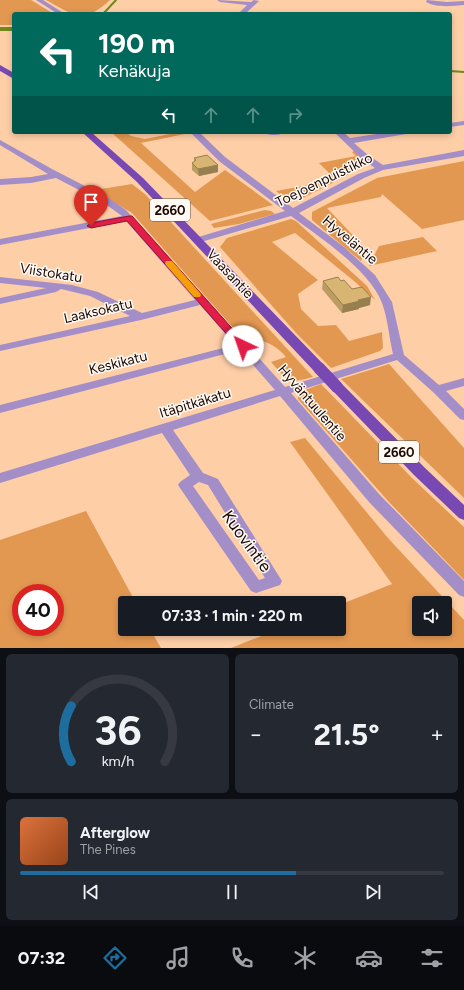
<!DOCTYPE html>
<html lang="en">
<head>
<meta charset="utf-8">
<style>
  :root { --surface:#171b24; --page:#242831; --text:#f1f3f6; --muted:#9ea1a6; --line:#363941; --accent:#1d6d9f }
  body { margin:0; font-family:Figtree,sans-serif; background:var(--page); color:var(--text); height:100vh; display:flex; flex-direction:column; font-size:15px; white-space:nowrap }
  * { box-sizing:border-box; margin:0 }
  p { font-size:13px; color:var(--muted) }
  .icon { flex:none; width:22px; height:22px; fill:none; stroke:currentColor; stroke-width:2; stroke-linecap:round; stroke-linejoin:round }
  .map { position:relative; height:648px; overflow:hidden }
  .panel { display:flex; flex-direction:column; gap:6px; padding:6px; background:#0d0f14; flex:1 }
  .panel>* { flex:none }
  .hud { position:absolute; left:12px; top:12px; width:440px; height:122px; border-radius:4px; box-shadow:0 2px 6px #0003; background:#00695c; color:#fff; overflow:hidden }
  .tools { position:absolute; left:412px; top:596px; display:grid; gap:8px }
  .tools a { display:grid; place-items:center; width:40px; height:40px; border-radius:4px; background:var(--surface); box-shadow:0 2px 6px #0003; font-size:20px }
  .speed { position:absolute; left:12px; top:584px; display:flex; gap:8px; font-size:20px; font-weight:700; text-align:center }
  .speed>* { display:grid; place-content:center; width:52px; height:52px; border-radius:50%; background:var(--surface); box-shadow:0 2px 6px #0003; line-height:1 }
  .speed .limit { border:6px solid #d22; background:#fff; color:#111 }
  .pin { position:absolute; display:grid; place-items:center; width:34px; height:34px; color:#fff; margin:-41px -17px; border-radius:50% 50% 50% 0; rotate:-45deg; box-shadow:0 0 4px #0007 }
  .pin .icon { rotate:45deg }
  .me { position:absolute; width:44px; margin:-22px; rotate:318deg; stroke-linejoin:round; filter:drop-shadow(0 0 3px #0008) }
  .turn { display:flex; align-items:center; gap:14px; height:84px; padding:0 20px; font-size:18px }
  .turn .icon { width:52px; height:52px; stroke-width:2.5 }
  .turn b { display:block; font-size:28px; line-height:34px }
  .lanes { display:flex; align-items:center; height:38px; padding:0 20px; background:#0003; justify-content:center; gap:20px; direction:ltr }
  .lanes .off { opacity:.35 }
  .big { font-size:30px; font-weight:700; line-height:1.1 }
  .panel .tile { flex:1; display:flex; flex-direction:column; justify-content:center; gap:6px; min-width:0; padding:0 14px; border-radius:6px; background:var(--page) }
  .panel .dial { align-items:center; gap:0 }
  .dial svg { height:104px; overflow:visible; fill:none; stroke:var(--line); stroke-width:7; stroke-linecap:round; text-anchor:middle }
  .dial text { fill:var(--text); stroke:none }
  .song { display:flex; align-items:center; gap:12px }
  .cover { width:48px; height:48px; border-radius:6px; background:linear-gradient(135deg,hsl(20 70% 55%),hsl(20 70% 35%)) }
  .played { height:4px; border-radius:2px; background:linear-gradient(90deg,var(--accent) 65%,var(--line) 65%) }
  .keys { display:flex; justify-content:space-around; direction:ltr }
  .heat { display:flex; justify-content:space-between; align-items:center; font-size:22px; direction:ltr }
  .panel .tiles { flex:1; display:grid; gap:6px; grid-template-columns:1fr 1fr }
  .tile:last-child { grid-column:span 2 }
  .trip { position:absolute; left:118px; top:596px; width:228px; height:40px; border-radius:4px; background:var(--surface); box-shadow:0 2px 6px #0003; font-weight:700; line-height:40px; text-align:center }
  .tabs { display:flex; height:64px; justify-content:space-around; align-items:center; background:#090b0e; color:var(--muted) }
  .tabs .icon { width:28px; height:28px }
  .tabs .current { color:var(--accent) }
  .tabs b { font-size:18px; color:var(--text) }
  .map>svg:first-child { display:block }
  .green { fill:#e39852; fill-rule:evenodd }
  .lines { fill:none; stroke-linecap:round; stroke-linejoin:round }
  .stream { stroke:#708819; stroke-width:2 }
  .canal { fill:#708819; fill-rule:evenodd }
  .minor { fill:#a48ec8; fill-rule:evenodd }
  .major { fill:#7949b3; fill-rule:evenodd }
  .major-bridge { stroke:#7949b3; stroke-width:12 }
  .wall { fill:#bb9c63 }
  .shaded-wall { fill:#987f50 }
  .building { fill:#d9b573; stroke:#987f50 }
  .route { fill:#e11d48; stroke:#92132f }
  .slow { fill:#f59e0b }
  .labels { text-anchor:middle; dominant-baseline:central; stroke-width:3; stroke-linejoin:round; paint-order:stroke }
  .shield { fill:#fff9f4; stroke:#605049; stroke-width:1 }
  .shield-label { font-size:13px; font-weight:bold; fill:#1c0800 }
  .street-label { font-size:14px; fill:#1c0800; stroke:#fff9f4 }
  .near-street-label { font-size:17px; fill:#1c0800; stroke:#fff9f4 }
</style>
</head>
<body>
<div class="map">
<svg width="464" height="648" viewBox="0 0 464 648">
  <rect width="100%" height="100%" fill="#fecea7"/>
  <path class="green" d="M 0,0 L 31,0 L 54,14 L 14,14 L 14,25 L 0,25 Z
    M 46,0 L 110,0 C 85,24 72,15 46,0 Z
    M 111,132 L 126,132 L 131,136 L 145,139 L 180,132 L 185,134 L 141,143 L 195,192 L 225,170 L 273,205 L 210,221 Z
    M 354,151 L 369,164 L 301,199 C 289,202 285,198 276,191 L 336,180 L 319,163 L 356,156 L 352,152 Z
    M 464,161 L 464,220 L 422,229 L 382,194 L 381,197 L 327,208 L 366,249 L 361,261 L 312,220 L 312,212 L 377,178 Z
    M 132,184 L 146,195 L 313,377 C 287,384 289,382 271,362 L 286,357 C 273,342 263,340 243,339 L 132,213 L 97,192 L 101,189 Z
    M 265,210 L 271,211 L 275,214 L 239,224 L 214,228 L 211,224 Z
    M 291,219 L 296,221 L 367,286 L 375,300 L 354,281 L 295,233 L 272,242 L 318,280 L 298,294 L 301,309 L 318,326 L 336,325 L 349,341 L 382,332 L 383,348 L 380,351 L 331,368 L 297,334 L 220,247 L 227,238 Z
    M 423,237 L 437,251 L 369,266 L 379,246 Z
    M 389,364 L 464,448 L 464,498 L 341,379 Z
    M 321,384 L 412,478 L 464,527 L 464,580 L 388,501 L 298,399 L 298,395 L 300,392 Z
    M 305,438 L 388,538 L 464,620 L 464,648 L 231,648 L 279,629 L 339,629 L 339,605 L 392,584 L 290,442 ZM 419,603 L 445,603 L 445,629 L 419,629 Z
    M 86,511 L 136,603 L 125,603 L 125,629 L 150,629 L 161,648 L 0,648 L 0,540 ZM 21,593 L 55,593 L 55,627 L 21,627 Z"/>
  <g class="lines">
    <path class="stream" d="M 103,14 L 116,0
      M 450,71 L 464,72"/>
    <path class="canal" d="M 0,27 L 14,27 L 14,31 L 0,31 Z"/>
    <path class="minor" d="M 36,0 L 43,0 L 65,14 L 58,14 Z
      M 217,0 L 251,2 L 254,0 L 259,1 L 245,14 L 238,14 L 247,5 L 220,2 Z
      M 427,0 L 447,2 L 464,1 L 464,5 C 453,6 436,8 426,2 Z
      M 155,12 L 165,12 L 168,14 L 152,14 Z
      M 464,121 L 464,125 L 450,127 L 450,123 Z
      M 190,132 L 199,132 L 225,157 L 293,208 L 358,174 L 375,168 L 362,159 L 334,132 L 343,132 L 350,138 L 390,132 L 410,132 L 406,134 L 354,143 L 368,155 L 383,165 L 464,150 L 464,156 L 383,170 L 364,178 L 299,213 L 344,247 L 375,275 L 392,302 L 404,355 L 439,385 L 464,378 L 464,386 L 446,391 L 464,409 L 464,420 L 460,419 L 433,392 L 397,360 L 291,393 L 379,494 L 464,581 L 464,597 L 459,595 L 369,502 L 280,396 L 173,430 L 203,473 L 218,479 L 282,581 L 280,585 L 256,593 L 251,591 L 180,488 L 178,485 L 180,482 L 190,475 L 162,433 L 0,483 L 0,473 L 275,390 L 240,350 L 0,413 L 0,405 L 235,345 L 200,305 L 141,320 L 0,351 L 0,345 L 130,316 L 90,296 L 61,289 L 56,292 L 0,304 L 0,298 L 46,288 L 0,283 L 0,277 L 72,285 L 98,292 L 142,313 L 195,300 L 126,221 L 0,245 L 0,239 L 122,216 L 104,203 L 56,178 L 31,183 L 0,185 L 0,179 L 31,177 L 48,174 L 0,145 L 0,140 L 52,169 L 110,199 L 126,210 L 285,387 L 393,354 C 389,338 388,319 382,303 C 370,270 318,236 291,216 L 201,242 L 195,242 L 193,240 L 195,238 L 285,211 L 219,161 ZM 199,482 L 208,485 L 265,578 L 259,580 L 193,486 Z
      M 263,132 L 285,132 C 280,136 268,136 263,132 Z"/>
    <path class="major" d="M 0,65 L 14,73 L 14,79 L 0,71 Z
      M 82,132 L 91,132 L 143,178 L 324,365 L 325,368 L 324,371 L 314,371 L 137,182 Z
      M 337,383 L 342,384 L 424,467 L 464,505 L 464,520 L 459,518 L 414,475 L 332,390 L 330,387 L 332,384 Z"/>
    <path class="major-bridge" d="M 319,368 L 337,387"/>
  </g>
  <path class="wall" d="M 194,158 L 218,172 L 199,176 L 192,170 L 192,163 L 194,162 Z
    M 323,281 L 341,281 L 370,305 L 359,308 L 359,309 L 342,313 L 322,289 Z"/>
  <path class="shaded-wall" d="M 218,165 L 218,172 L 199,176 L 198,169 Z
    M 371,297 L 370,305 L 359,308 L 359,309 L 342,313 L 343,305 L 358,300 Z"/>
  <path class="building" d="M 207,155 L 218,165 L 198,169 L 192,163 L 196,160 L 194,158 Z
    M 338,277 L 341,281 L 344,280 L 352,289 L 362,287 L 371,297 L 358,300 L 360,301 L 343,305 L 323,281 Z"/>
  <path class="route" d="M 129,216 L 132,216 L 246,344 L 247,346 L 246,348 L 239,348 L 127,221 L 91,228 L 87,226 L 91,223 Z"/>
  <path class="slow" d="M 166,261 L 172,261 L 200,293 L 201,295 L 200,297 L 194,297 L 166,265 L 165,263 Z"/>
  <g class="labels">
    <g class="shield">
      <rect x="150" y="199" width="40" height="22" rx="3"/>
      <rect x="379" y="441" width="40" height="22" rx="3"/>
    </g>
    <g class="shield-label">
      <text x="170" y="210">2660</text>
      <text x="399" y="452">2660</text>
    </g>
    <g class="street-label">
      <text transform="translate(324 180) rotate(-26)">Toejoenpuistikko</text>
      <text transform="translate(350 240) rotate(40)">Hyveläntie</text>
      <text transform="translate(51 273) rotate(9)">Viistokatu</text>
      <text transform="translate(230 274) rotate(47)">Vaasantie</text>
      <text transform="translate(98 311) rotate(-13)">Laaksokatu</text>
      <text transform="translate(118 363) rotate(-14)">Keskikatu</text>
      <text transform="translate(195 403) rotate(-17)">Itäpitkäkatu</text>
      <text transform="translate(312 403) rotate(49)">Hyväntuulentie</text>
    </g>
    <g class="near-street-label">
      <text transform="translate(247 541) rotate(54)">Kuovintie</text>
    </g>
  </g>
</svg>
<div class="tools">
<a><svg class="icon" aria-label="sound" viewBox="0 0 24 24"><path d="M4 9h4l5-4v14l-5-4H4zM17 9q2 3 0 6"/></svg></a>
</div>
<div class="speed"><div class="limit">40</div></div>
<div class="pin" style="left:91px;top:226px;background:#d93025"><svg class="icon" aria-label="arrive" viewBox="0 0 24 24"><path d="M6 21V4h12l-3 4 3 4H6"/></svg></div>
<svg class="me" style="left:243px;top:346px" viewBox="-20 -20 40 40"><circle r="19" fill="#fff"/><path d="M0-13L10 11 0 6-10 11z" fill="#e11d48"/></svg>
<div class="trip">07:33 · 1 min · 220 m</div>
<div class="hud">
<div class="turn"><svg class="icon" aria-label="left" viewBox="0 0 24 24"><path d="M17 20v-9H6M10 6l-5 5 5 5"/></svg><div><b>190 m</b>Kehäkuja</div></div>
<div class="lanes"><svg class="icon" aria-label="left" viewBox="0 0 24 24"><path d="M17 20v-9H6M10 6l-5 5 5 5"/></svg><svg class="icon off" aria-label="ahead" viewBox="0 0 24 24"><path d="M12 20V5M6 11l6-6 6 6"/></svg><svg class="icon off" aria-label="ahead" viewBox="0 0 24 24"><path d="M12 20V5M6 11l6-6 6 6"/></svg><svg class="icon off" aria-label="right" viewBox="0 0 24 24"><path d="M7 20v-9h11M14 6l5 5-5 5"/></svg></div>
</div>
</div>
<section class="panel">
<div class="tiles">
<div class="tile dial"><svg viewBox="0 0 100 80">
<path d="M14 69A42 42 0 1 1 86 69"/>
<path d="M14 69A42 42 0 0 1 14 26" stroke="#1d6d9f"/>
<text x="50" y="56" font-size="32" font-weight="700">36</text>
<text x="50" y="72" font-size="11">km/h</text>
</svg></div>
<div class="tile"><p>Climate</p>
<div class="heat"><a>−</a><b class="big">21.5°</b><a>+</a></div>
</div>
<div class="tile">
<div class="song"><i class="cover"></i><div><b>Afterglow</b><p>The Pines</p></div></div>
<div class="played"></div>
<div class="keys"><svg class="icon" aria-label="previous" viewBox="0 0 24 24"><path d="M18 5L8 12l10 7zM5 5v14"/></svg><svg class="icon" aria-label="pause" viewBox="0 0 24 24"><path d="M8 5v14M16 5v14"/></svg><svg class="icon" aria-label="next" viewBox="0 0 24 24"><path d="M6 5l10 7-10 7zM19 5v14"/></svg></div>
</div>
</div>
</section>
<nav class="tabs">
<b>07:32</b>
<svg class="icon current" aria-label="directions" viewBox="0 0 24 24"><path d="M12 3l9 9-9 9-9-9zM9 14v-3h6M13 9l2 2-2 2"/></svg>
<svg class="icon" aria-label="music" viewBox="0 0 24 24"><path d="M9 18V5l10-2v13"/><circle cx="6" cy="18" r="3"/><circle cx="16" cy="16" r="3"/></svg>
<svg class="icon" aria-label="phone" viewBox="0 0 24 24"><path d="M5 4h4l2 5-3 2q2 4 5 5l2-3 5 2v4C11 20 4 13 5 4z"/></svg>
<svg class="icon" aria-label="climate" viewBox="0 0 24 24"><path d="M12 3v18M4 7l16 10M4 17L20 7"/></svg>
<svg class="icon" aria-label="car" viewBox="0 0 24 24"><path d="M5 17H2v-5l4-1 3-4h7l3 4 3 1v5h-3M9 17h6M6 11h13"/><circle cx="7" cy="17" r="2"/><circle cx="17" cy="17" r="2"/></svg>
<svg class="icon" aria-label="filters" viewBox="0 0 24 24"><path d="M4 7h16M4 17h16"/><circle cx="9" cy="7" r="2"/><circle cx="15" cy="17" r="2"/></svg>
</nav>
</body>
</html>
